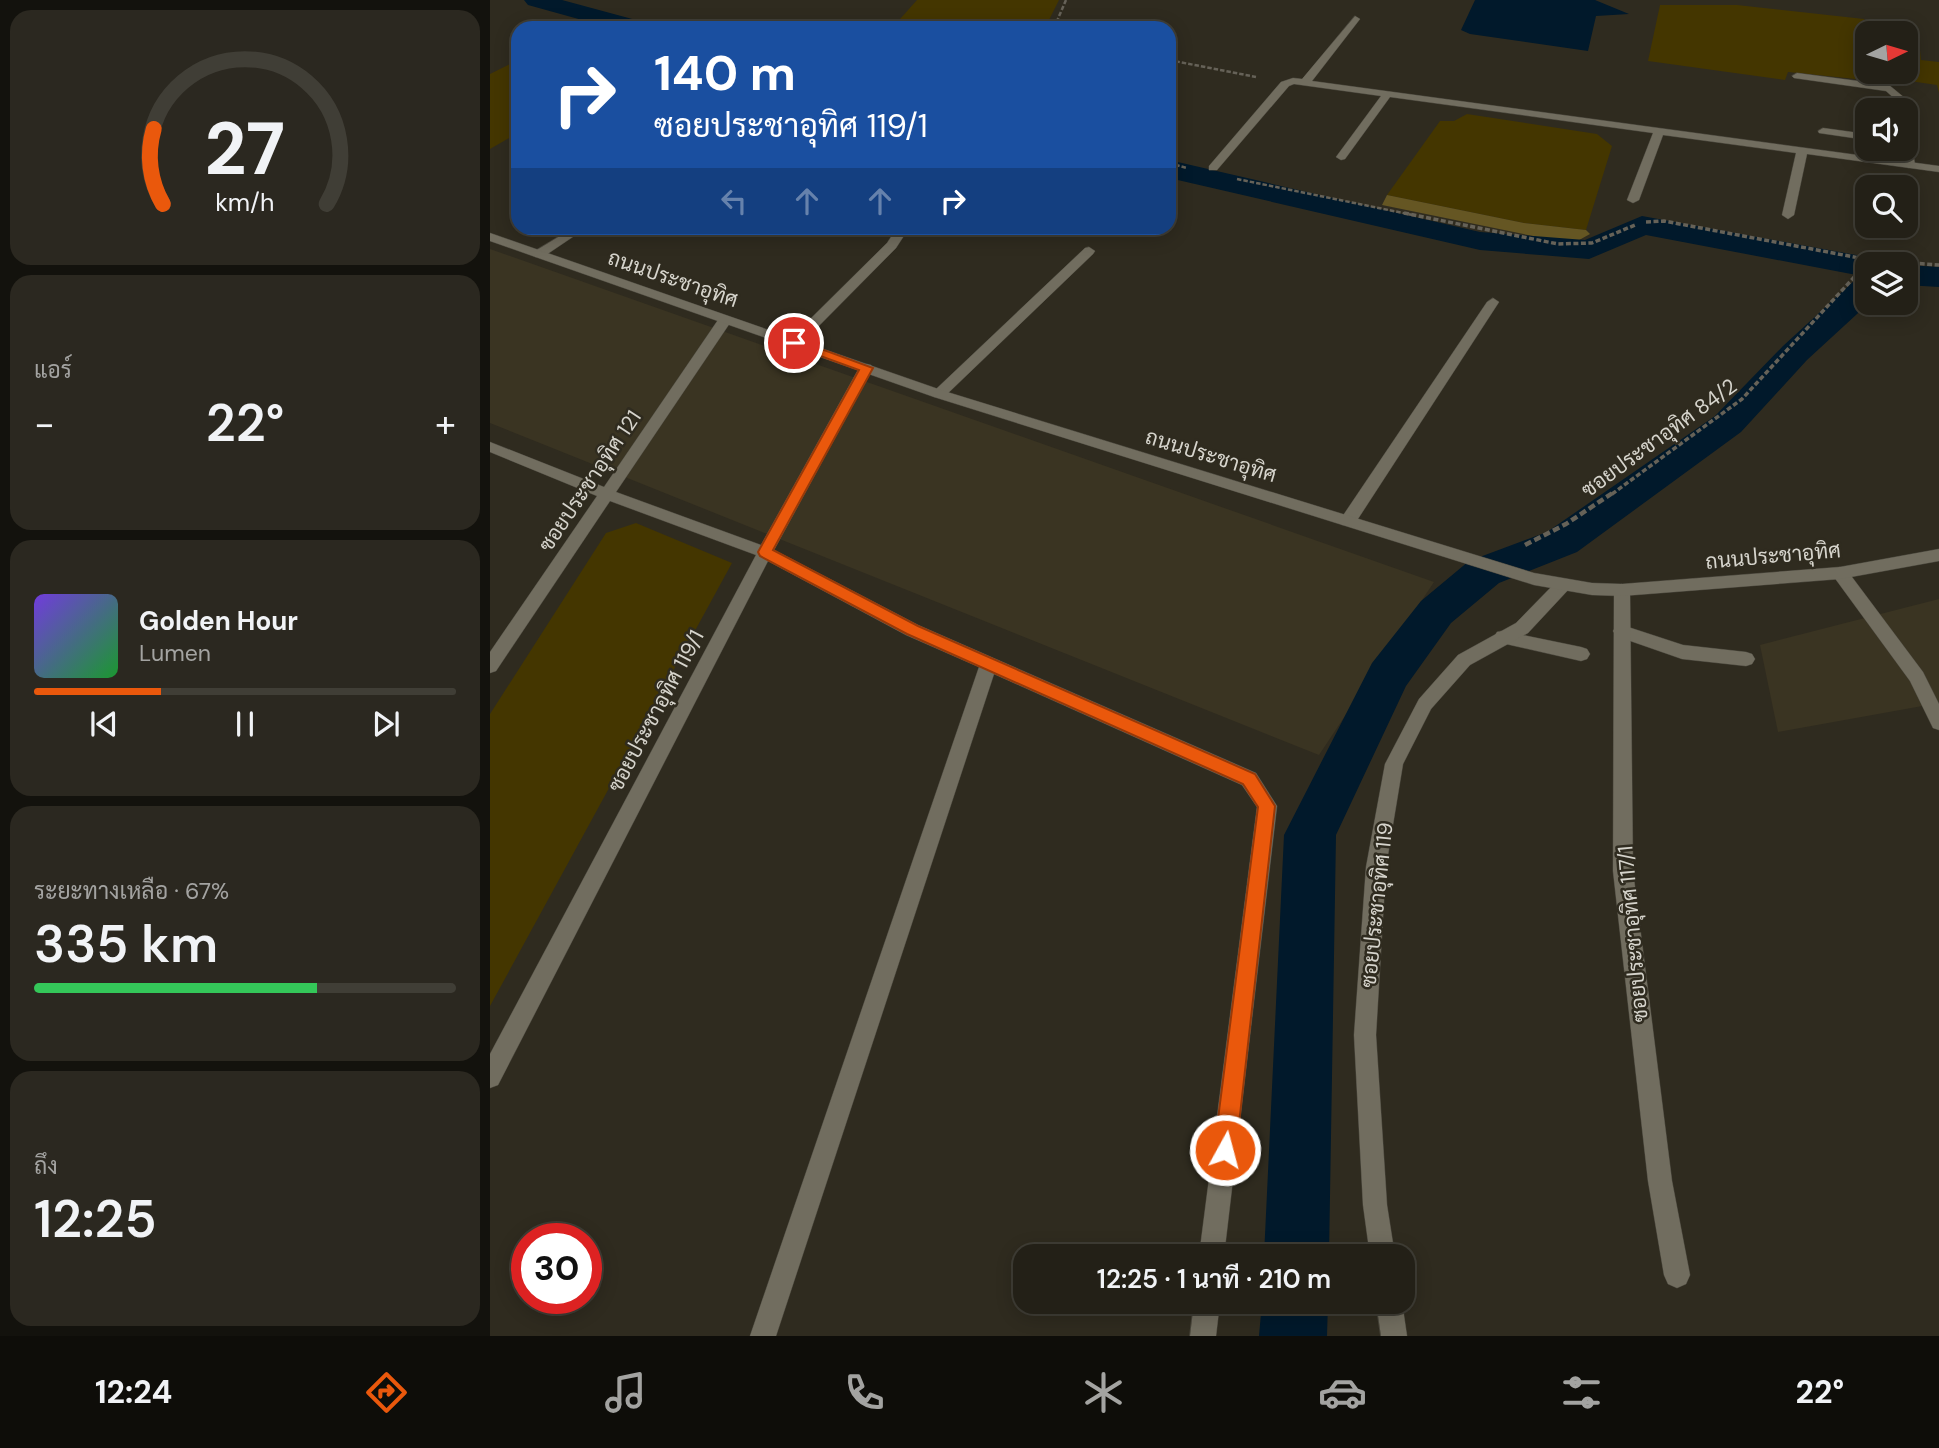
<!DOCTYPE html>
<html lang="th">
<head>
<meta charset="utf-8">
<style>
  :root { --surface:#232017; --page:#2b2820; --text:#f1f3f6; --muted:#a3a3a1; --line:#403e36; --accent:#ea580c }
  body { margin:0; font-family:"DM Sans",Sarabun,sans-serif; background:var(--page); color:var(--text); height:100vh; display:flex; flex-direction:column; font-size:26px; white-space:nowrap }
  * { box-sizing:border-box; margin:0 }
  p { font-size:23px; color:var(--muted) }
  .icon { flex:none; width:38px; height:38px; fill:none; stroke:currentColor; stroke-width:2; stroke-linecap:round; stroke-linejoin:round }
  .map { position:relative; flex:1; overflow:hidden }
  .panel { display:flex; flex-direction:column; gap:10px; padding:10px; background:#13120d; width:490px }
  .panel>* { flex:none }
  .top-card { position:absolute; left:21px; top:21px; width:665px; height:214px; border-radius:21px; box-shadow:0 4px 18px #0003,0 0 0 2px var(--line); background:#1a4fa0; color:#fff; overflow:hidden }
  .needle { width:46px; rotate:85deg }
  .controls { position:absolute; left:1365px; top:21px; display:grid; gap:14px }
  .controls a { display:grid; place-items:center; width:63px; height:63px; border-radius:14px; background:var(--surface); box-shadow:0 4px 18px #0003,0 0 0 2px var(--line); font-size:35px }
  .speed { position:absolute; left:21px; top:1223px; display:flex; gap:14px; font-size:35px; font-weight:700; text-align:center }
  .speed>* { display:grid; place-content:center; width:91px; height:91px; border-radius:50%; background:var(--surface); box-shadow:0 4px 18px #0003,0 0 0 2px var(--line); line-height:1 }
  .speed .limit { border:10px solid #d22; background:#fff; color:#111 }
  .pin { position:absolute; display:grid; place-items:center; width:60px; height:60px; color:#fff; margin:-30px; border:4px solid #fff; border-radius:50%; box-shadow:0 2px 7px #0007 }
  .me { position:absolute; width:77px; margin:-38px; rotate:7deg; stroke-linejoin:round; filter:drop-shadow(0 0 5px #0008) }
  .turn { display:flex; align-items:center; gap:24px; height:147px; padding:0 28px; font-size:32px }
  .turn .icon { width:91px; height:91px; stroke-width:2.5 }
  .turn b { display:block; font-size:49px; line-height:60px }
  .lanes { display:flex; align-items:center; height:66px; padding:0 28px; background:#0003; justify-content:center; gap:35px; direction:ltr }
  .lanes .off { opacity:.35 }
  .big { font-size:52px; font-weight:600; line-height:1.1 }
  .panel .tile { flex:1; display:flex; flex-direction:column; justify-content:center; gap:10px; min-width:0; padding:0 24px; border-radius:21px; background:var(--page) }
  .panel .dial { align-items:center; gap:0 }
  .dial svg { height:182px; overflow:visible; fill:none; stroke:var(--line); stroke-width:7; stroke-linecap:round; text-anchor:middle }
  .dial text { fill:var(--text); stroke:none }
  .song { display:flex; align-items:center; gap:21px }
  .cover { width:84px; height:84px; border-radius:10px; background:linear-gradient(135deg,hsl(260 70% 55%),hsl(130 70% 35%)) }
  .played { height:7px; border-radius:4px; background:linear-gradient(90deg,var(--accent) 30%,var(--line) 30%) }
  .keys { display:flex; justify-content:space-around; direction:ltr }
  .heat { display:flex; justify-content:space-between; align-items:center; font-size:38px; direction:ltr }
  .charge { height:10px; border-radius:5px; background:linear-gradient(90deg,#34c759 67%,var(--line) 0) }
  .trip { position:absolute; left:523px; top:1244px; width:402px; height:70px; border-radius:21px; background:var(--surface); box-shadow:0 4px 18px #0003,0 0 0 2px var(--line); font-weight:600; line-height:70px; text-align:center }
  .tabs { display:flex; height:112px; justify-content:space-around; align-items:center; background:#0e0d09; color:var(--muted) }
  .tabs .icon { width:49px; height:49px }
  .tabs .current { color:var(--accent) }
  .tabs b { font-size:32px; color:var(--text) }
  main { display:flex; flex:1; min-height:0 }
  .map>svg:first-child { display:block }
  .built { fill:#3a3422 }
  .green { fill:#443600 }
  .forest { fill:#655623 }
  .water { fill:#01192b }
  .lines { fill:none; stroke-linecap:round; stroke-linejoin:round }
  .canal { fill:#01192b; fill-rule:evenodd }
  .service-casing { stroke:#49463c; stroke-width:1 }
  .minor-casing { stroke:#49463c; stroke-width:1 }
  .secondary-casing { stroke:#49463c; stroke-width:1 }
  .path-far2 { stroke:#666258; stroke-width:2.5; stroke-dasharray:4.5 2; stroke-linecap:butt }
  .path-far1 { stroke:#666258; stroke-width:3.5; stroke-dasharray:5 2.5; stroke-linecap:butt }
  .path { stroke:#666258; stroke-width:4.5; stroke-dasharray:7 3.5; stroke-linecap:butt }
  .service { fill:#716d5f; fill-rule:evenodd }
  .minor { fill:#716d5f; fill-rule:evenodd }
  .secondary { fill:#716d5f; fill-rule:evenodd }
  .route { fill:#ea580c; stroke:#983908; stroke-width:2 }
  .labels { text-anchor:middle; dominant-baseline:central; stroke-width:5; stroke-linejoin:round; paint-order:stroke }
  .street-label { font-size:21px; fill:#d6d4cc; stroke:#2f2b1f }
</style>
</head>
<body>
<main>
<section class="panel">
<div class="tile dial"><svg viewBox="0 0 100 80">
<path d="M14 69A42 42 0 1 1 86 69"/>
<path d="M14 69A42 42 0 0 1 10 36" stroke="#ea580c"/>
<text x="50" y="56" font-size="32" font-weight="700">27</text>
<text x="50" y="72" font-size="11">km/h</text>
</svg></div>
<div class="tile"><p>แอร์</p>
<div class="heat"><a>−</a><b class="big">22°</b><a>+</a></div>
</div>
<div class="tile">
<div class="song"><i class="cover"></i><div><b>Golden Hour</b><p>Lumen</p></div></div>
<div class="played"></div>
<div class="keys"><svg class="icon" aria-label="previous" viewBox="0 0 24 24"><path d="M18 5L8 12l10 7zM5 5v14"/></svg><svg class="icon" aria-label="pause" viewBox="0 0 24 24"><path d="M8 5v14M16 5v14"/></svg><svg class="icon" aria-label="next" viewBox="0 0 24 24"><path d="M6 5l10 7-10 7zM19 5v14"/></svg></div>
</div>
<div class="tile"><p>ระยะทางเหลือ · 67%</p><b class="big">335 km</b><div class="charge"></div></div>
<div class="tile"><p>ถึง</p><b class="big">12:25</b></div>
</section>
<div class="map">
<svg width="1449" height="1336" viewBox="0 0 1449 1336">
  <rect width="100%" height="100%" fill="#2f2b1f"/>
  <path class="built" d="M 0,249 L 944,582 L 829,755 L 0,423 Z
    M 1449,599 L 1449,703 L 1288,732 L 1270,645 Z"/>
  <path class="green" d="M 427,0 L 569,0 L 555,28 L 402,28 Z
    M 1170,5 L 1247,5 L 1374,19 L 1378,33 L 1377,72 L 1416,72 L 1416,48 L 1430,50 L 1431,60 L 1449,62 L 1449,93 L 1447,85 L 1413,80 L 1414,84 L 1298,72 L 1295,80 L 1158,61 Z
    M 28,60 L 28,133 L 0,149 L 0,74 Z
    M 977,114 L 1107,134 L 1122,146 L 1096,230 L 1034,223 L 897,195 L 950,121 L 964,121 Z
    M 146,523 L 242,563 L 0,1006 L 0,714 L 116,533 Z"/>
  <path class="forest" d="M 897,195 L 1034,223 L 1096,230 L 1100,234 L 1082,244 L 892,205 Z"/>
  <path class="water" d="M 985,0 L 1105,0 L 1139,14 L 1106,16 L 1098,51 L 980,34 L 971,30 Z"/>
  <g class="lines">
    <path class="canal" d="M 34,0 L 72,0 L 157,23 L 160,28 L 121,28 L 38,5 Z
      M 679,160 L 990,232 L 1095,240 L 1152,216 L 1377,257 L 1388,260 L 1391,264 L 1377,264 L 1377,277 L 1156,235 L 1099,259 L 990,250 L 679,178 Z
      M 1416,265 L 1449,267 L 1449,287 L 1416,285 Z
      M 1377,277 L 1379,303 L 1317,360 L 1251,432 L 1087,552 L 1009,583 L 961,623 L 916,686 L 846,835 L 839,1256 L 774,1256 L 794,835 L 882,663 L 931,601 L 979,561 L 1057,532 L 1225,416 L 1293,346 L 1365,280 Z
      M 772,1302 L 838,1302 L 837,1336 L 769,1336 Z"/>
    <g class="service-casing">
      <path id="service" d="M 1307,73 L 1399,85 L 1416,99 L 1417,110 L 1407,110 L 1406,100 L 1396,91 L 1304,78 L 1302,76 Z
        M 1333,128 L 1377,134 L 1377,140 L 1329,133 L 1328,131 Z
        M 1416,135 L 1421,138 L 1425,165 L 1419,168 L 1413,165 L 1412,149 L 1416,149 Z
        M 83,228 L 96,228 L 53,257 L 45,257 L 45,251 Z
        M 407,228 L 419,228 L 406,248 L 309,346 L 299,346 L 299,340 L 397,243 Z
        M 599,247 L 605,251 L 603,254 L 454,397 L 444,397 L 444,391 L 595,248 Z
        M 1132,625 L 1193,645 L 1256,652 L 1262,654 L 1265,659 L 1262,664 L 1256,666 L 1192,659 L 1126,636 L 1123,631 L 1126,626 Z
        M 1013,631 L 1091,647 L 1097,649 L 1100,654 L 1097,659 L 1091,661 L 1007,642 L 1004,637 L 1007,632 Z"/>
    </g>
    <g class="minor-casing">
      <path id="minor" d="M 865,16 L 870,19 L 822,81 L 1449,166 L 1449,172 L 1317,154 L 1304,215 L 1298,219 L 1292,215 L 1306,153 L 1173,135 L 1149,200 L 1143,203 L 1137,200 L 1163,133 L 900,97 L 855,159 L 851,160 L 846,157 L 891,96 L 804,84 L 799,86 L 727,170 L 719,170 L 719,166 L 791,82 L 803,78 L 812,79 Z
        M 1003,298 L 1009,302 L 864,525 L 852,525 L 850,521 L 852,517 L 997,302 Z
        M 235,316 L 242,320 L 126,492 L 271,545 L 369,368 L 376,364 L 381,365 L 383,368 L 284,550 L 428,625 L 766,773 L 787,806 L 734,1256 L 709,1256 L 767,807 L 752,785 L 504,674 L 286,1336 L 260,1336 L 489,667 L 416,635 L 278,561 L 8,1085 L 0,1088 L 0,1054 L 266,555 L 120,501 L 6,671 L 0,673 L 0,652 L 107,496 L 0,452 L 0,442 L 114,487 L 230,317 Z
        M 1350,567 L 1356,569 L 1433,672 L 1449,704 L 1449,730 L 1443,728 L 1420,681 L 1344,577 L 1342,573 Z
        M 1073,579 L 1081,585 L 1079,589 L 1038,633 L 980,665 L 941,709 L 913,764 L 896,867 L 886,1035 L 897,1205 L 905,1256 L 880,1256 L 873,1205 L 864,1035 L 876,867 L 895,764 L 929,699 L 968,655 L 1026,623 L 1067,581 Z
        M 1132,584 L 1140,590 L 1143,871 L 1182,1181 L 1200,1275 L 1196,1284 L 1187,1288 L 1178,1284 L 1174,1275 L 1158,1181 L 1123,871 L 1124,590 Z
        M 704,1302 L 730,1302 L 726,1336 L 700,1336 Z
        M 886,1302 L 912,1302 L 917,1336 L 891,1336 Z"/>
    </g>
    <g class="secondary-casing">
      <path id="secondary" d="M 0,233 L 454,391 L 1044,573 L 1102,583 L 1132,584 L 1350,567 L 1449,549 L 1449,561 L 1350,579 L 1132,596 L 1102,595 L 1044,585 L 444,397 L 0,241 Z"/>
    </g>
    <path class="path-far2" d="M 564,28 L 576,0
      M 679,60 L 766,77
      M 679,163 L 697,168
      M 747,179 L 923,215"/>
    <path class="path-far1" d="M 914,213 L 1068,244 L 1102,243 L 1145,225
      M 1156,222 L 1174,221 L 1380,260 L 1449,265
      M 1122,494 L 1252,399 L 1380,260"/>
    <path class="path" d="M 1035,545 L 1076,524 L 1124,492"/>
    <use href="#service" class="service"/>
    <use href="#minor" class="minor"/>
    <use href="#secondary" class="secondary"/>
  </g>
  <path class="route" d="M 304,339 L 383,368 L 283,550 L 428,626 L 765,774 L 785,806 L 746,1150 L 743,1158 L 735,1161 L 727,1158 L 724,1150 L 768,807 L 753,784 L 417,634 L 270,556 L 268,552 L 369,370 L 300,345 L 300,340 Z"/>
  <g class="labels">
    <g class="street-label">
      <text transform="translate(183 279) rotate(19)">ถนนประชาอุทิศ</text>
      <text transform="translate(1169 438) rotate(-36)">ซอยประชาอุทิศ 84/2</text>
      <text transform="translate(721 456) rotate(17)">ถนนประชาอุทิศ</text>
      <text transform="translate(100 481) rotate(-56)">ซอยประชาอุทิศ 121</text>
      <text transform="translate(1283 556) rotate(-5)">ถนนประชาอุทิศ</text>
      <text transform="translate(166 711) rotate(-62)">ซอยประชาอุทิศ 119/1</text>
      <text transform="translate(887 905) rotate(-84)">ซอยประชาอุทิศ 119</text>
      <text transform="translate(1143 934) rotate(-95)">ซอยประชาอุทิศ 117/1</text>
    </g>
  </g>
</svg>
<div class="controls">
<a><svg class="needle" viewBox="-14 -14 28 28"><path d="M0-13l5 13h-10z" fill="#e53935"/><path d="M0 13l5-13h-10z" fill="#a3a3a1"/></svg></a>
<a><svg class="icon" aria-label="sound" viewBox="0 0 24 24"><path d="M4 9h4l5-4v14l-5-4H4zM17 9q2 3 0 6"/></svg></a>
<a><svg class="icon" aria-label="search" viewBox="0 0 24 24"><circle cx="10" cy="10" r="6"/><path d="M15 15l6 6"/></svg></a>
<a><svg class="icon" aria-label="layers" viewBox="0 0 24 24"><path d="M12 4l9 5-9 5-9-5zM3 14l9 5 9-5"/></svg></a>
</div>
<div class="speed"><div class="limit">30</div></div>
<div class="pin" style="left:304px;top:343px;background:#d93025"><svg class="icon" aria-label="arrive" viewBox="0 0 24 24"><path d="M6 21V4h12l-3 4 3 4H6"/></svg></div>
<svg class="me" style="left:735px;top:1150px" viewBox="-20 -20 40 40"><circle r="17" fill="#ea580c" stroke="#fff" stroke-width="3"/><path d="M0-11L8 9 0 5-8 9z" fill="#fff"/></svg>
<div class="trip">12:25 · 1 นาที · 210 m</div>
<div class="top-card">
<div class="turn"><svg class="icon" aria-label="right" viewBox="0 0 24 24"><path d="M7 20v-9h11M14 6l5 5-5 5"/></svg><div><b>140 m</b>ซอยประชาอุทิศ 119/1</div></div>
<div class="lanes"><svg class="icon off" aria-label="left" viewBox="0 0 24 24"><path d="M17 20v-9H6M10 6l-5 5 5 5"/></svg><svg class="icon off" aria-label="ahead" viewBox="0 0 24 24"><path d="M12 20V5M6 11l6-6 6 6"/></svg><svg class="icon off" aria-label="ahead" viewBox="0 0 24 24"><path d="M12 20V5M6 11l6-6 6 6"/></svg><svg class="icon" aria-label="right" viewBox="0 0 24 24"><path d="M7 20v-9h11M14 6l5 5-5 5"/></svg></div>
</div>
</div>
</main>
<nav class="tabs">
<b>12:24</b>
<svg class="icon current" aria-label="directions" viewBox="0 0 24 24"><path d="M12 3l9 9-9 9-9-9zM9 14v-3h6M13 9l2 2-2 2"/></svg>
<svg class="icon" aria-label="music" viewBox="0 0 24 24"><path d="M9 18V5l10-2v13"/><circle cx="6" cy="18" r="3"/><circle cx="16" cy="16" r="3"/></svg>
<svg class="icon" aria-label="phone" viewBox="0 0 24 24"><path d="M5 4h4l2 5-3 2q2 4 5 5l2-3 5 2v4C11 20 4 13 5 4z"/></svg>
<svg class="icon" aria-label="climate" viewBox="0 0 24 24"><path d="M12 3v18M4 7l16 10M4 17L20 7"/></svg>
<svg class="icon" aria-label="car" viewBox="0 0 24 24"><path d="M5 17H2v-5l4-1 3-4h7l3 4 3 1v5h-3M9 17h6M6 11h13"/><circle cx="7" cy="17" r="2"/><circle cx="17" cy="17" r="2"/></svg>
<svg class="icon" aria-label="filters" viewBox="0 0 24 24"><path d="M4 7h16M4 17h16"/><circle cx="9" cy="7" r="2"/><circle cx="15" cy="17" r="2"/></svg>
<b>22°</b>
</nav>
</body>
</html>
